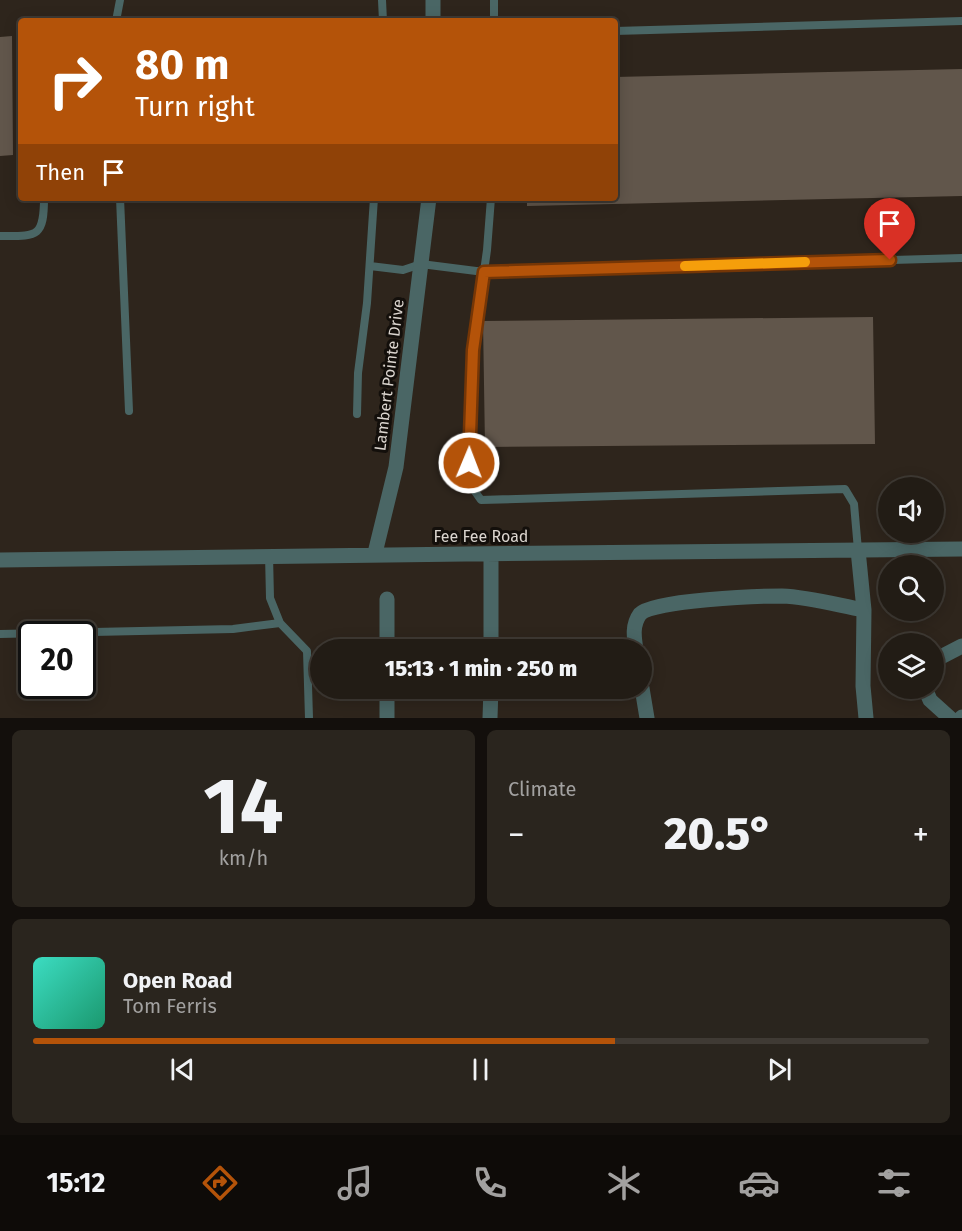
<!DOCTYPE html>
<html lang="en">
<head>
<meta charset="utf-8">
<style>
  :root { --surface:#221c15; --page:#2a251e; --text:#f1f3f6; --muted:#a2a1a0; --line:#3f3a34; --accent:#b45309 }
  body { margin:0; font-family:"Fira Sans",sans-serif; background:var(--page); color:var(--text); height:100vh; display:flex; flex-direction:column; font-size:22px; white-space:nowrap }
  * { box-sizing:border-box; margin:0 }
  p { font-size:20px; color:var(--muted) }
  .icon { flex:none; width:33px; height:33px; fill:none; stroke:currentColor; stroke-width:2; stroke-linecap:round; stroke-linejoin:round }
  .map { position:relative; height:718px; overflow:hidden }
  .drawer { display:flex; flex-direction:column; gap:12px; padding:12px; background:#130f0c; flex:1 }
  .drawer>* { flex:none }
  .guide { position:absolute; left:18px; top:18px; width:600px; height:183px; border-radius:6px; box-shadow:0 3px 15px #0003,0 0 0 2px var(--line); background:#b45309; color:#fff; overflow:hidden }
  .fabs { position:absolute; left:878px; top:477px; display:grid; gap:12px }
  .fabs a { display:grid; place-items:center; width:66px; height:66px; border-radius:50%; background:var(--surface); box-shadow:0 3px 15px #0003,0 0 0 2px var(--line); font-size:30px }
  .speed { position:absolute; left:18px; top:621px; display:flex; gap:12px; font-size:30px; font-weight:700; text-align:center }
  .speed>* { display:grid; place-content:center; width:78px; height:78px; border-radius:50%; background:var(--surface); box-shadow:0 3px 15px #0003,0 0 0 2px var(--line); line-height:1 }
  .speed .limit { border:3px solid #111; border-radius:9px; background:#fff; color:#111 }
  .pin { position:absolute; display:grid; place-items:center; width:51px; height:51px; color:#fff; margin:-62px -26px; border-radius:50% 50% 50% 0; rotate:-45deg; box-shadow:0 0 6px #0007 }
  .pin .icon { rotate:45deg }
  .me { position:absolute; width:66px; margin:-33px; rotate:1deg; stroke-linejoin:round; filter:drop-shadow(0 0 4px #0008) }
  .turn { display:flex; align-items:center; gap:21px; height:126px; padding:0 18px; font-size:27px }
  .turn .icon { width:78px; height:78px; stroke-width:2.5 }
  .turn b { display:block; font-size:42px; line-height:51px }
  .then { display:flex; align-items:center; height:57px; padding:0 18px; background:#0003; gap:12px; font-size:22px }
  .big { font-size:45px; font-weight:800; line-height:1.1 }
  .drawer .tile { flex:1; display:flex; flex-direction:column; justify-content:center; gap:9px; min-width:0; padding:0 21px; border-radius:9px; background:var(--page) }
  .drawer .dial { align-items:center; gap:0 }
  .dial b { font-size:78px; line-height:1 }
  .song { display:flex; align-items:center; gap:18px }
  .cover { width:72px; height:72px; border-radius:9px; background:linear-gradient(135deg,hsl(170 70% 55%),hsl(160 70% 35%)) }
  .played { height:6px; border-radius:3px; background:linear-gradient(90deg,var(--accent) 65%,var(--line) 65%) }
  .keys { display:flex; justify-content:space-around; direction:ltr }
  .heat { display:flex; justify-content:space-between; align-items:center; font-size:33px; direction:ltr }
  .drawer .tiles { flex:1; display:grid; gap:12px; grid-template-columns:1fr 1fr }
  .tile:last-child { grid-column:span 2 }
  .trip { position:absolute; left:310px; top:639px; width:342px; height:60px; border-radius:30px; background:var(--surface); box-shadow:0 3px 15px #0003,0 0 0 2px var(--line); font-weight:800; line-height:60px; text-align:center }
  .menu { display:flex; height:96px; justify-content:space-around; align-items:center; background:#0e0b08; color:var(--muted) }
  .menu .icon { width:42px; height:42px }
  .menu .on { color:var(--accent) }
  .menu b { font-size:27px; color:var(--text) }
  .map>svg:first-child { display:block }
  .building { fill:#61564b }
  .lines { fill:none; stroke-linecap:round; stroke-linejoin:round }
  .service { stroke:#4a6665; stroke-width:8 }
  .minor { stroke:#4a6665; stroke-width:15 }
  .route-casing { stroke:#753606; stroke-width:15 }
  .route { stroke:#b45309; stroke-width:10 }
  .slow { stroke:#f59e0b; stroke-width:10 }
  .labels { text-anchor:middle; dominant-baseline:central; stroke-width:6; stroke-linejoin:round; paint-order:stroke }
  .street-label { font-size:16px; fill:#dbd5cf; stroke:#130f0b }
</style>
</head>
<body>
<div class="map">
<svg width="962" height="718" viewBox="0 0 962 718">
  <rect width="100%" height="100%" fill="#2e251c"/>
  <path class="building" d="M 12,36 L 13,155 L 0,156 L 0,37 Z
    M 962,69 L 962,196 L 527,206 L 527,198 L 615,198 L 615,77 Z
    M 873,317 L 875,444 L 485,447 L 483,321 Z"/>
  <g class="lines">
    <path class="service" d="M 382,0 L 383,21
      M 494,0 L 494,21
      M 116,21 L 120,0
      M 615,31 L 962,21
      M 120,198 L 129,411
      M 491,198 L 487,250 L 473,350 L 470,424 L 469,483 L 481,500 L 845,489 L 854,504 L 858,550
      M 0,236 C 37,236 44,238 44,198
      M 370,266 L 403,270 L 421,264 L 484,272 L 962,258
      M 357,414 L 358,373 L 367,303 L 374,198
      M 269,555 L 270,598 L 280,623 L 307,651 L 309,718
      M 0,634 L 233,629 L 280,623"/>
    <path class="minor" d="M 433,21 L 433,0
      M 858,550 L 864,610 L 863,686 L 866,718
      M 375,553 L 396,467 L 429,198
      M 0,560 C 321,554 641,553 962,549
      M 387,650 L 387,599
      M 491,650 L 491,554
      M 636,650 C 634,637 632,625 640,614 C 652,600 760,596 782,596 C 809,597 837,605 864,610
      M 933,661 L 962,646
      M 642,688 L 647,718
      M 925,688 L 930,700 L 950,718
      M 387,718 L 387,688
      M 490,718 L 491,688
      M 961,718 L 962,717"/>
  </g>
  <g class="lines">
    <g class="route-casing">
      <path id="route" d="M 469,463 L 473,350 L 484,272 L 890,260"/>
    </g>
    <use href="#route" class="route"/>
    <path class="slow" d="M 685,266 L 805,262"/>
  </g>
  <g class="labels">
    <g class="street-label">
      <text transform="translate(389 375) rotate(-83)">Lambert Pointe Drive</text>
      <text x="481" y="536">Fee Fee Road</text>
    </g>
  </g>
</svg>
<div class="fabs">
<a><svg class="icon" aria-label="sound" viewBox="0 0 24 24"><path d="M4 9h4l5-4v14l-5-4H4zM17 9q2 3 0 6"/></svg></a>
<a><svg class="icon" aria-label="search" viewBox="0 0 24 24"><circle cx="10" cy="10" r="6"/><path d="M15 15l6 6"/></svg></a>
<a><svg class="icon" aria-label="layers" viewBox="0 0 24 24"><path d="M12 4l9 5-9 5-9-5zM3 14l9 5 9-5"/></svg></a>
</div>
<div class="speed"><div class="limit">20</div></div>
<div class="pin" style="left:890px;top:260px;background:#d93025"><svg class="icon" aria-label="arrive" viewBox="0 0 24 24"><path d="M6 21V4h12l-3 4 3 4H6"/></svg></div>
<svg class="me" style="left:469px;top:463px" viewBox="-20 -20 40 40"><circle r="17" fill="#b45309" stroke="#fff" stroke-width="3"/><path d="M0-11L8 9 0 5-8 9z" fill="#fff"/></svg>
<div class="trip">15:13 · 1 min · 250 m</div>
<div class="guide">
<div class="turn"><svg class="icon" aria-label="right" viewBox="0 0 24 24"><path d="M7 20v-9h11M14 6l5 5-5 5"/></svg><div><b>80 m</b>Turn right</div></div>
<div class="then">Then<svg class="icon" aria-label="arrive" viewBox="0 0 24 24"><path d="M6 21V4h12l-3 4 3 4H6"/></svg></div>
</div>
</div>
<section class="drawer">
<div class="tiles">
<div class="tile dial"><b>14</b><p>km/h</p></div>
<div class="tile"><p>Climate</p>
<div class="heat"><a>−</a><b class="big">20.5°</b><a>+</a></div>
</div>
<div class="tile">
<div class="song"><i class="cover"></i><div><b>Open Road</b><p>Tom Ferris</p></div></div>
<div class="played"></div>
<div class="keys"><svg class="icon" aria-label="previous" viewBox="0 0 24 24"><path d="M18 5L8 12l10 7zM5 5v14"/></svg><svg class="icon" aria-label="pause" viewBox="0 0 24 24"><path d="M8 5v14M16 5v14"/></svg><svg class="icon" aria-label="next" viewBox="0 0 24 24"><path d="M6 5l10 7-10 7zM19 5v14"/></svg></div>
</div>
</div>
</section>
<nav class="menu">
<b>15:12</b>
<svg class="icon on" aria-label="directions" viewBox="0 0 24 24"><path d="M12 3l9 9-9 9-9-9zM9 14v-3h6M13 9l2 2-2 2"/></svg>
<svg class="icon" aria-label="music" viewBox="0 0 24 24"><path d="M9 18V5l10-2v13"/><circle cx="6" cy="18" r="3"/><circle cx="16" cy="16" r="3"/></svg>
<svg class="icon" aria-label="phone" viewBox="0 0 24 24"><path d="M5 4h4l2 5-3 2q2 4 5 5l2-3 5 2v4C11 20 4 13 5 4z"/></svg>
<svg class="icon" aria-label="climate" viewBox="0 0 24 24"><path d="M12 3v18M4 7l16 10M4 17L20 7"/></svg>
<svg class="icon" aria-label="car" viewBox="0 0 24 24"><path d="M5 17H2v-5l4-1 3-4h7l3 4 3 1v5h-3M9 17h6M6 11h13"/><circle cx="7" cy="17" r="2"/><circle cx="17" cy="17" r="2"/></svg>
<svg class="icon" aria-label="filters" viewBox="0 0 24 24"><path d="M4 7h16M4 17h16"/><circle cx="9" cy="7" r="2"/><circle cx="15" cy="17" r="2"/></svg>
</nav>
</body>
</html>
